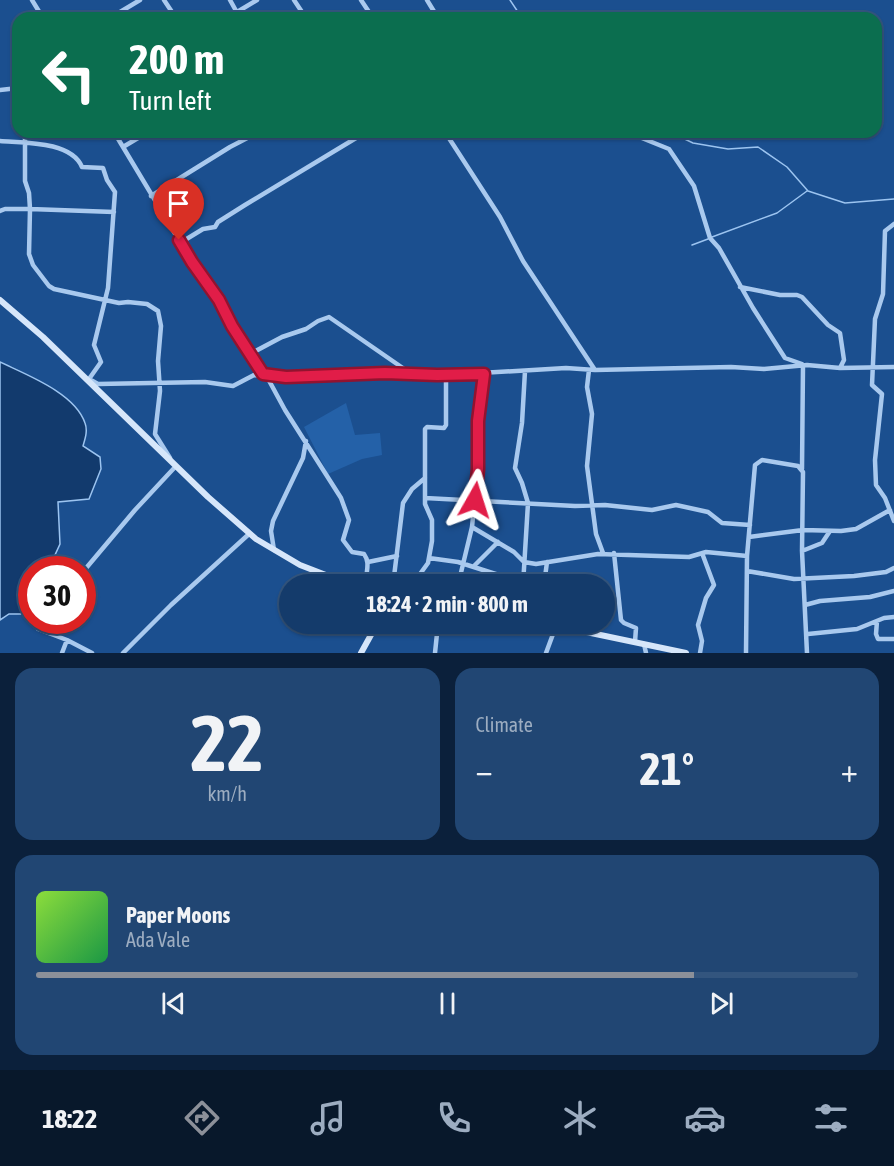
<!DOCTYPE html>
<html lang="en">
<head>
<meta charset="utf-8">
<style>
  :root { --surface:#143b6b; --page:#214673; --text:#f1f3f6; --muted:#9dadc1; --line:#33557e; --accent:#8c9099 }
  body { margin:0; font-family:"Asap Condensed",sans-serif; background:var(--page); color:var(--text); height:100vh; display:flex; flex-direction:column; font-size:22px; white-space:nowrap }
  * { box-sizing:border-box; margin:0 }
  p { font-size:20px; color:var(--muted) }
  .icon { flex:none; width:33px; height:33px; fill:none; stroke:currentColor; stroke-width:2; stroke-linecap:round; stroke-linejoin:round }
  .map { position:relative; height:653px; overflow:hidden }
  .sheet { display:flex; flex-direction:column; gap:15px; padding:15px; background:#0b203b; flex:1 }
  .sheet>* { flex:none }
  .hud { position:absolute; left:12px; top:12px; width:870px; height:126px; border-radius:18px; box-shadow:0 2px 4px #0004,0 0 0 2px var(--line); background:#0b6e4f; color:#fff; overflow:hidden }
  .speed { position:absolute; left:18px; top:556px; display:flex; gap:12px; font-size:30px; font-weight:700; text-align:center }
  .speed>* { display:grid; place-content:center; width:78px; height:78px; border-radius:50%; background:var(--surface); box-shadow:0 2px 4px #0004,0 0 0 2px var(--line); line-height:1 }
  .speed .limit { border:9px solid #d22; background:#fff; color:#111 }
  .pin { position:absolute; display:grid; place-items:center; width:51px; height:51px; color:#fff; margin:-62px -26px; border-radius:50% 50% 50% 0; rotate:-45deg; box-shadow:0 0 6px #0007 }
  .pin .icon { rotate:45deg }
  .me { position:absolute; width:66px; margin:-33px; rotate:6deg; stroke-linejoin:round; filter:drop-shadow(0 0 4px #0008) }
  .turn { display:flex; align-items:center; gap:21px; height:126px; padding:0 18px; font-size:27px }
  .turn .icon { width:78px; height:78px; stroke-width:2.5 }
  .turn b { display:block; font-size:42px; line-height:51px }
  .big { font-size:45px; font-weight:700; line-height:1.1 }
  .sheet .tile { flex:1; display:flex; flex-direction:column; justify-content:center; gap:9px; min-width:0; padding:0 21px; border-radius:18px; background:var(--page) }
  .sheet .dial { align-items:center; gap:0 }
  .dial b { font-size:78px; line-height:1 }
  .song { display:flex; align-items:center; gap:18px }
  .cover { width:72px; height:72px; border-radius:9px; background:linear-gradient(135deg,hsl(90 70% 55%),hsl(140 70% 35%)) }
  .played { height:6px; border-radius:3px; background:linear-gradient(90deg,var(--accent) 80%,var(--line) 80%) }
  .keys { display:flex; justify-content:space-around; direction:ltr }
  .heat { display:flex; justify-content:space-between; align-items:center; font-size:33px; direction:ltr }
  .sheet .tiles { flex:1; display:grid; gap:15px; grid-template-columns:1fr 1fr }
  .tile:last-child { grid-column:span 2 }
  .trip { position:absolute; left:279px; top:574px; width:336px; height:60px; border-radius:30px; background:var(--surface); box-shadow:0 2px 4px #0004,0 0 0 2px var(--line); font-weight:700; line-height:60px; text-align:center }
  .dock { display:flex; height:96px; justify-content:space-around; align-items:center; background:#08182b; color:var(--muted) }
  .dock .icon { width:42px; height:42px }
  .dock .active { color:var(--accent) }
  .dock b { font-size:27px; color:var(--text) }
  .map>svg:first-child { display:block }
  .green { fill:#2461a8 }
  .water { fill:#123a6d; stroke:#9cc4f0; stroke-width:1.5 }
  .lines { fill:none; stroke-linecap:round; stroke-linejoin:round }
  .stream { stroke:#9cc4f0; stroke-width:1.5 }
  .street { stroke:#a9c9ee; stroke-width:4.5 }
  .secondary { stroke:#d6e6fa; stroke-width:6 }
  .route-casing { stroke:#92132f; stroke-width:15 }
  .route { stroke:#e11d48; stroke-width:10 }
</style>
</head>
<body>
<div class="map">
<svg width="894" height="653" viewBox="0 0 894 653">
  <rect width="100%" height="100%" fill="#1b4f8f"/>
  <path class="green" d="M 346,403 L 355,435 L 380,433 L 382,455 L 362,459 L 328,474 L 304,427 Z"/>
  <path class="water" d="M 0,362 C 27,375 75,393 85,423 C 88,431 85,439 83,446 L 100,457 L 101,469 L 89,499 L 58,502 L 60,544 L 48,570 L 32,570 L 31,602 L 21,614 L 9,614 L 0,620 Z"/>
  <g class="lines">
    <path class="stream" d="M 510,0 L 522,18
      M 670,132 L 693,143 L 728,149 L 758,147 L 787,167 L 808,191 L 845,203 L 894,199
      M 712,237 L 777,213 L 807,191
      M 692,245 L 708,239"/>
    <path class="street" d="M 32,0 L 43,18
      M 164,0 L 176,18
      M 230,0 L 240,18
      M 294,0 L 306,18
      M 361,0 L 373,18
      M 427,0 L 438,18
      M 110,18 L 140,0
      M 227,18 L 257,0
      M 0,90 L 18,88
      M 25,132 L 25,181 L 29,193 L 30,209 L 29,254 L 33,265 L 49,286 L 54,289 L 119,303 L 128,302 L 147,304 L 158,311 L 161,326 L 158,361 L 160,391 L 155,434 L 170,458
      M 114,132 L 192,262 L 219,300 L 237,335 L 260,369 L 266,375 L 285,410 L 341,498 L 349,520 L 343,540 L 352,552 L 364,554 C 372,565 363,575 368,585
      M 445,132 L 500,217 L 523,261 L 595,370
      M 627,132 L 669,149 L 694,186 L 710,238 L 719,248 L 753,308 L 785,358 L 802,364
      M 0,141 C 24,143 71,141 82,167 L 103,168 L 107,180 L 115,192 L 108,288 L 94,345 L 101,362 L 89,379
      M 123,147 L 148,132
      M 151,196 L 230,147 L 259,132
      M 0,211 L 5,209 L 30,209 L 114,212
      M 894,224 L 885,231 L 883,294 L 875,319 L 872,385 L 882,394 L 875,460 L 876,485 L 885,498 L 894,521
      M 180,243 L 203,229 L 215,227 L 218,222 L 245,205 L 366,132
      M 740,287 L 780,295 L 797,295 L 802,297 L 828,325 L 840,333 L 844,360 L 840,368
      M 250,354 L 282,337 L 306,329 L 318,321 L 329,317 L 410,373
      M 589,370 L 587,387 L 592,414 L 587,466 L 596,534 L 603,553
      M 89,379 L 98,384 L 205,382 L 233,386 L 254,375 L 286,377 L 385,373 L 446,375 L 566,368 L 595,370 L 731,367 L 764,369 L 807,365 L 840,368 L 894,367
      M 802,469 L 803,365
      M 425,498 L 575,506 L 605,505 L 652,510 L 676,505 L 708,512 L 722,523 L 750,525
      M 472,527 L 514,552 L 524,562 L 536,564 L 598,554 L 689,557 L 706,552 L 747,556
      M 749,537 L 803,530 L 841,531 L 856,529 L 890,510
      M 274,550 L 271,531 L 273,521 L 303,458 L 306,441
      M 802,551 L 822,543 L 830,531
      M 614,553 L 621,620 L 624,623 L 636,628 L 635,642
      M 429,558 L 458,562 L 505,577 L 523,577
      M 368,562 L 397,556
      M 474,566 L 498,542
      M 747,571 L 794,579 L 854,576 L 886,572 L 894,568
      M 82,573 L 135,510 L 176,466 L 175,465
      M 393,585 L 403,503 L 412,489 L 425,478
      M 412,585 L 428,563 L 432,541 L 432,520 L 425,504 L 425,429 L 427,427 L 444,428 L 446,425 L 446,375
      M 458,585 L 472,527 L 478,469 L 479,421 L 484,374
      M 523,585 L 528,503 L 522,483 L 515,468 L 522,423 L 525,371
      M 544,585 L 547,562
      M 805,605 L 820,601 L 870,597 L 894,591
      M 41,621 L 38,626 L 38,629 L 67,640 L 92,653
      M 877,621 L 876,634 L 878,639 L 894,639
      M 808,634 L 857,629 L 884,618 L 894,617
      M 644,644 L 646,653
      M 62,653 L 67,640
      M 123,653 L 171,605 L 249,534
      M 435,653 L 438,624
      M 546,653 L 556,626
      M 700,653 L 702,641 L 698,625 L 706,598 L 714,585 L 702,553
      M 746,653 L 747,556 L 755,465 L 762,460 L 798,466 L 803,472 L 802,551 L 807,653"/>
    <path class="secondary" d="M 0,300 L 43,337 L 208,497 L 256,539 L 300,565 L 331,577 L 363,585
      M 548,624 L 686,653
      M 361,653 L 377,624"/>
  </g>
  <g class="lines">
    <g class="route-casing">
      <path id="route" d="M 179,240 L 192,262 L 219,300 L 232,326 L 263,374 L 286,377 L 385,373 L 437,375 L 484,374 L 478,421 L 478,469 L 475,500"/>
    </g>
    <use href="#route" class="route"/>
  </g>
</svg>
<div class="speed"><div class="limit">30</div></div>
<div class="pin" style="left:179px;top:240px;background:#d93025"><svg class="icon" aria-label="arrive" viewBox="0 0 24 24"><path d="M6 21V4h12l-3 4 3 4H6"/></svg></div>
<svg class="me" style="left:475px;top:500px" viewBox="-20 -20 40 40"><path d="M0-17L14 15 0 8-14 15z" fill="#e11d48" stroke="#fff" stroke-width="4"/></svg>
<div class="trip">18:24 · 2 min · 800 m</div>
<div class="hud">
<div class="turn"><svg class="icon" aria-label="left" viewBox="0 0 24 24"><path d="M17 20v-9H6M10 6l-5 5 5 5"/></svg><div><b>200 m</b>Turn left</div></div>
</div>
</div>
<section class="sheet">
<div class="tiles">
<div class="tile dial"><b>22</b><p>km/h</p></div>
<div class="tile"><p>Climate</p>
<div class="heat"><a>−</a><b class="big">21°</b><a>+</a></div>
</div>
<div class="tile">
<div class="song"><i class="cover"></i><div><b>Paper Moons</b><p>Ada Vale</p></div></div>
<div class="played"></div>
<div class="keys"><svg class="icon" aria-label="previous" viewBox="0 0 24 24"><path d="M18 5L8 12l10 7zM5 5v14"/></svg><svg class="icon" aria-label="pause" viewBox="0 0 24 24"><path d="M8 5v14M16 5v14"/></svg><svg class="icon" aria-label="next" viewBox="0 0 24 24"><path d="M6 5l10 7-10 7zM19 5v14"/></svg></div>
</div>
</div>
</section>
<nav class="dock">
<b>18:22</b>
<svg class="icon active" aria-label="directions" viewBox="0 0 24 24"><path d="M12 3l9 9-9 9-9-9zM9 14v-3h6M13 9l2 2-2 2"/></svg>
<svg class="icon" aria-label="music" viewBox="0 0 24 24"><path d="M9 18V5l10-2v13"/><circle cx="6" cy="18" r="3"/><circle cx="16" cy="16" r="3"/></svg>
<svg class="icon" aria-label="phone" viewBox="0 0 24 24"><path d="M5 4h4l2 5-3 2q2 4 5 5l2-3 5 2v4C11 20 4 13 5 4z"/></svg>
<svg class="icon" aria-label="climate" viewBox="0 0 24 24"><path d="M12 3v18M4 7l16 10M4 17L20 7"/></svg>
<svg class="icon" aria-label="car" viewBox="0 0 24 24"><path d="M5 17H2v-5l4-1 3-4h7l3 4 3 1v5h-3M9 17h6M6 11h13"/><circle cx="7" cy="17" r="2"/><circle cx="17" cy="17" r="2"/></svg>
<svg class="icon" aria-label="filters" viewBox="0 0 24 24"><path d="M4 7h16M4 17h16"/><circle cx="9" cy="7" r="2"/><circle cx="15" cy="17" r="2"/></svg>
</nav>
</body>
</html>
